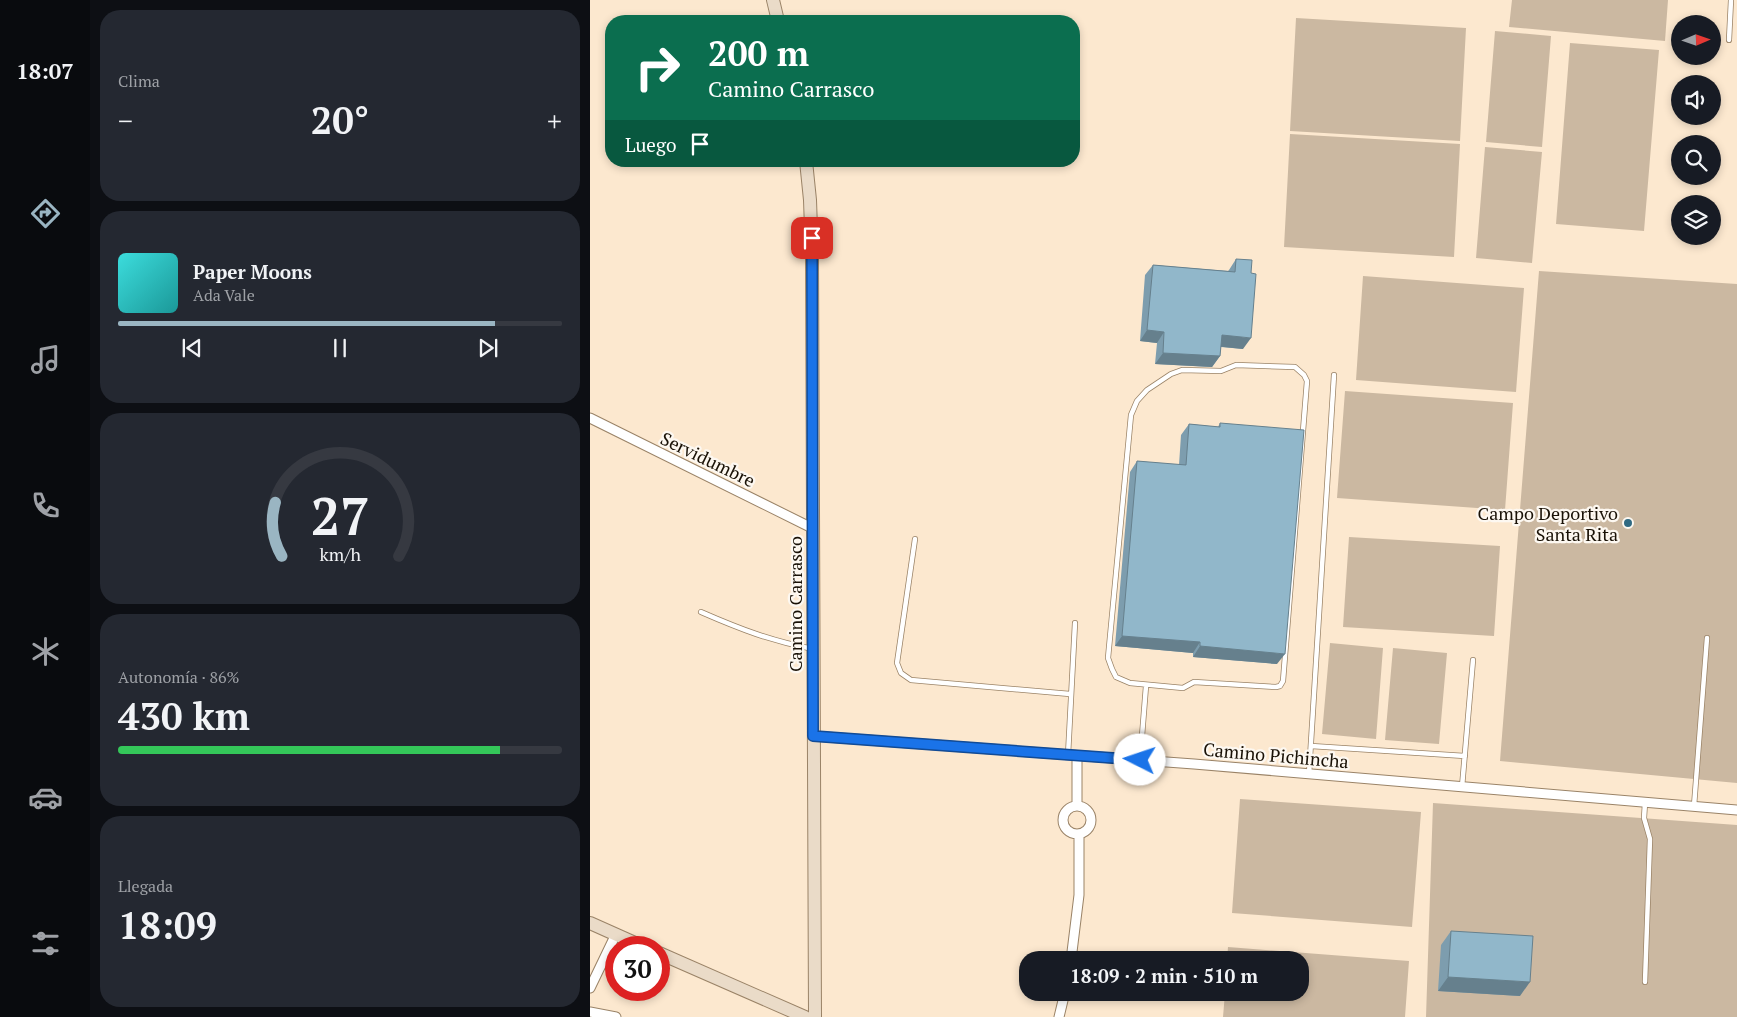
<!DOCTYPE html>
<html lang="es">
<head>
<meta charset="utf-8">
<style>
  :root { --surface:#171b24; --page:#242831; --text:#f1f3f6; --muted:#9ea1a6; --line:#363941; --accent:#9ab5c2 }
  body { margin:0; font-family:"PT Serif",serif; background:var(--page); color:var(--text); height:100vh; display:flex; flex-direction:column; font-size:19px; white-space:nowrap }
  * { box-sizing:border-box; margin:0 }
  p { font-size:16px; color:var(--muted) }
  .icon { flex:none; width:28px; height:28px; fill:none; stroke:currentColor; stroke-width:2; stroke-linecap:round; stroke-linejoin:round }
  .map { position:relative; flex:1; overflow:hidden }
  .details { display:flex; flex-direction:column; gap:10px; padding:10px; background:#0d0f14; width:500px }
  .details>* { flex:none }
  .guide { position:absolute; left:15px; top:15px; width:475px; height:152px; border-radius:20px; box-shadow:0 2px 8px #0003; background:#0b6e4f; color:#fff; overflow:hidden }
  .needle { width:32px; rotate:88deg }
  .tools { position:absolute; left:1081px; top:15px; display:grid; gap:10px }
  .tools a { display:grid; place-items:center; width:50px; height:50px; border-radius:50%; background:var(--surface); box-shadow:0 2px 8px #0003; font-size:25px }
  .speed { position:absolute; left:15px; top:936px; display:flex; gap:10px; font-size:25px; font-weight:700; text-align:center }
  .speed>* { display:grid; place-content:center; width:65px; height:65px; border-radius:50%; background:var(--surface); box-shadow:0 2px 8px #0003; line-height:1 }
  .speed .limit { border:8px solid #d22; background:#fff; color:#111 }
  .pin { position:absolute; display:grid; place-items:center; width:42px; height:42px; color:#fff; margin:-21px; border-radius:10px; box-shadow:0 2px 8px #0006 }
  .me { position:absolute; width:55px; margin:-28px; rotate:274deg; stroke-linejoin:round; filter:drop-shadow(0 0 4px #0008) }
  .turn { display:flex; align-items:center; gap:18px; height:105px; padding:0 20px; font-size:22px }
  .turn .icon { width:65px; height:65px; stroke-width:2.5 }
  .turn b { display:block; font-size:35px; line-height:42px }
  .then { display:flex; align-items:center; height:48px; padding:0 20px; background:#0003; gap:10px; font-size:19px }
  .big { font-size:38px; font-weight:700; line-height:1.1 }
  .details .tile { flex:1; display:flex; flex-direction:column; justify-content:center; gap:8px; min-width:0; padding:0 18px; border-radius:20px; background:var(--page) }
  .details .dial { align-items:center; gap:0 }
  .dial svg { height:130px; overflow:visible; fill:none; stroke:var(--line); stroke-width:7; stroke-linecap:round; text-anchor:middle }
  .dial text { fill:var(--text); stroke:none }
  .song { display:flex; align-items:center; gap:15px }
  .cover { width:60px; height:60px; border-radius:8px; background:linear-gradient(135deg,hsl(180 70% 55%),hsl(180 70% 35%)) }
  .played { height:5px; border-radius:2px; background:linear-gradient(90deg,var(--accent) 85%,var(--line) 85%) }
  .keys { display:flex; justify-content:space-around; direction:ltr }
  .heat { display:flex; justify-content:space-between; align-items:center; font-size:28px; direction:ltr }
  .charge { height:8px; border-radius:4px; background:linear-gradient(90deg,#34c759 86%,var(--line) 0) }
  .trip { position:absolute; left:429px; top:951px; width:290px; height:50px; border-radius:20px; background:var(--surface); box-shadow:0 2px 8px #0003; font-weight:700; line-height:50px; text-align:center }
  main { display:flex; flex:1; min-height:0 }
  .menu { display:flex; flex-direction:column; width:90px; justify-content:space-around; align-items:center; background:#090b0e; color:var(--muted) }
  .menu .icon { width:35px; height:35px }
  .menu .current { color:var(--accent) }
  .menu b { font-size:22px; color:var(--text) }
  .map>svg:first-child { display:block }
  .grass { fill:#cbb8a1 }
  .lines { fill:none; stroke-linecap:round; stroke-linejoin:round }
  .lane-casing { stroke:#9a8367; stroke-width:6 }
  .street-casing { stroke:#9a8367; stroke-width:11 }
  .secondary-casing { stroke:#9a8367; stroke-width:14 }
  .lane { stroke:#fff; stroke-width:4.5 }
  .street { stroke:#fff; stroke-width:9 }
  .secondary { stroke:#eadbc8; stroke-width:12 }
  .wall { fill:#7d9dae }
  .shaded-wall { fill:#66808d }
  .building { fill:#91b7ca; stroke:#66808d }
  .route-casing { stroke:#114b97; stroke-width:12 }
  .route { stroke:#1a73e8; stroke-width:9 }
  .poi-dot { fill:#306a83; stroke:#fdf8f1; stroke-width:2 }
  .labels { text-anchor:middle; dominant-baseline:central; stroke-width:4.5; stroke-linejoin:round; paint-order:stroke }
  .street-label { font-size:18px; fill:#191106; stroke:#fdf8f1 }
  .poi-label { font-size:18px; fill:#191106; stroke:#fdf8f1; text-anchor:end }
</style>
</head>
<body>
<main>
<nav class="menu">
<b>18:07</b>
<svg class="icon current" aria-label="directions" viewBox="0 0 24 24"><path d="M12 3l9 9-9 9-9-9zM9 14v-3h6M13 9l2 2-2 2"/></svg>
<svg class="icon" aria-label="music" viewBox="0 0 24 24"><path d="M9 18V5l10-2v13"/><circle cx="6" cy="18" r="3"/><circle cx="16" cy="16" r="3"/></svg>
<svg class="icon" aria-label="phone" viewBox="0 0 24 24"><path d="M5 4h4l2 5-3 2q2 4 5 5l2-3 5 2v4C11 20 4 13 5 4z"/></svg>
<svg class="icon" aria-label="climate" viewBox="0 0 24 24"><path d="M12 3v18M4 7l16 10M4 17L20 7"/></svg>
<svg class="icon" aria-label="car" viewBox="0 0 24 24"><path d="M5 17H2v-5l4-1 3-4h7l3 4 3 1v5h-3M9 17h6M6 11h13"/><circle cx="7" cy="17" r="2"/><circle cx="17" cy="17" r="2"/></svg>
<svg class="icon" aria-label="filters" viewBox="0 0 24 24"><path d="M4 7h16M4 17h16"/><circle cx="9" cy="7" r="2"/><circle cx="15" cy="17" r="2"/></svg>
</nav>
<section class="details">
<div class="tile"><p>Clima</p>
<div class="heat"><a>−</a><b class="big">20°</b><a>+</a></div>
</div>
<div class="tile">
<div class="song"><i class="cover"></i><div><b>Paper Moons</b><p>Ada Vale</p></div></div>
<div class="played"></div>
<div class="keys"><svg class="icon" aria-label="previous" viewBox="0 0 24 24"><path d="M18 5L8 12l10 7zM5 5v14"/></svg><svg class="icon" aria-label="pause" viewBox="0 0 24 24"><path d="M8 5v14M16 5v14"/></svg><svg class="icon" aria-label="next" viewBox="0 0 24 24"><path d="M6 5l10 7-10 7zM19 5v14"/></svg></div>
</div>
<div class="tile dial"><svg viewBox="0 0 100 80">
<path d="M14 69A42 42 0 1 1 86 69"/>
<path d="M14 69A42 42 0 0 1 10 36" stroke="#9ab5c2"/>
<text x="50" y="56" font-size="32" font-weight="700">27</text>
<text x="50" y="72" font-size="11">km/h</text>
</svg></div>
<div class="tile"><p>Autonomía · 86%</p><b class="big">430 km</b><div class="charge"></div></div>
<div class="tile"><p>Llegada</p><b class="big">18:09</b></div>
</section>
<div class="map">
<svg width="1147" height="1017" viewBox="0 0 1147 1017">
  <rect width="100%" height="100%" fill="#fce8cf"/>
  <path class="grass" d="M 922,0 L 1078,0 L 1075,41 L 919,27 Z
    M 706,18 L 876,28 L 870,141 L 700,131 Z
    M 905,31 L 961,36 L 952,147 L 896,142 Z
    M 980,43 L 1069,50 L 1054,231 L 966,224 Z
    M 700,134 L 870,144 L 864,257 L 694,247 Z
    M 895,147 L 952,152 L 942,263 L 886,258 Z
    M 949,271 L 1147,284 L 1147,783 L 910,761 Z
    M 773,276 L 934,288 L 926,392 L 766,380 Z
    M 755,391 L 923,403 L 915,510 L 747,498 Z
    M 759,537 L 910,546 L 904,636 L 753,627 Z
    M 740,643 L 793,648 L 786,739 L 732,734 Z
    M 803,648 L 857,653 L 849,744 L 795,740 Z
    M 650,799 L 831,812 L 822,927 L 642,913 Z
    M 843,803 L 1147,825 L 1147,1017 L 836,1017 Z
    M 638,947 L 819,961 L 815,1017 L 633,1017 L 635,993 L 710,992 L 710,960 L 637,960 Z"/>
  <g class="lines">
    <g class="lane-casing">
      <path id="lane" d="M 1139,40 L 1141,0
        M 646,365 L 705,367 L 714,375 L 717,381 L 693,681 L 690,686 L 686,687 L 604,682 L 593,688 L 540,683 L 526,677 L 522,669 L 518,658 L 541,415 L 547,401 L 557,390 L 581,374 L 592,370 L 631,371 Z
        M 325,539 L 307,663 L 311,673 L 321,680 L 480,694
        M 111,612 C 150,629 181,641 223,649
        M 721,746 L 875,756
        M 478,755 L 485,623
        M 550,761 L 556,686
        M 719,774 L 744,375
        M 872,787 L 883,660
        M 1104,806 L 1117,638
        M 1055,982 L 1060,839 L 1054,818 L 1055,803"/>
    </g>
    <g class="street-casing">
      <path id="street" d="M 0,418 L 222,528
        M 223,736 L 604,764 L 1147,810
        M 487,756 L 487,806
        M473 820a14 14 0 1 1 28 0a14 14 0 1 1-28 0Z
        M 481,960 L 489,895 L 489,835
        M 0,988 L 26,934
        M 0,1012 L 26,1017
        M 469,1017 L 475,992"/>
    </g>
    <g class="secondary-casing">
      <path id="secondary" d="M 183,0 L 188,21
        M 216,161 L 220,200 L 222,257 L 225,1017
        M 0,923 L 56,948
        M 69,953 L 215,1017"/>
    </g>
    <use href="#lane" class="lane"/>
    <use href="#street" class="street"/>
    <use href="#secondary" class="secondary"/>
  </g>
  <path class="wall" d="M 646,259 L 653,349 L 631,347 L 630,356 L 622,367 L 565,364 L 567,343 L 550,341 L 555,275 L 563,265 L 638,271 L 639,270 Z
    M 630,423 L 687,664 L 603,657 L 603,653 L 525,646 L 540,472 L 547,461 L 589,465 L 591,435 L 599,424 L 628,427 Z
    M 861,931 L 930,996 L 848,991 L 851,945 Z"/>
  <path class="shaded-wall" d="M 557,330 L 574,332 L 567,343 L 550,341 Z
    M 632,335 L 661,338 L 653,349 L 624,346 Z
    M 573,353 L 630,356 L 622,367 L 565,364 Z
    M 532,636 L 610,642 L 603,653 L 525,646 Z
    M 610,646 L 695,654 L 687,664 L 603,657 Z
    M 858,977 L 940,982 L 930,996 L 848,991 Z"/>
  <path class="building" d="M 646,259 L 662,260 L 661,273 L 666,274 L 661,338 L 632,335 L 630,356 L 573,353 L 574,332 L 557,330 L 563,265 L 645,272 Z
    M 630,423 L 714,430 L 695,654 L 610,646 L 610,642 L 532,636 L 547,461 L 596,465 L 599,424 L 630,427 Z
    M 861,931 L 943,936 L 940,982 L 858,977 Z"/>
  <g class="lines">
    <g class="route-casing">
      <path id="route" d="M 222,238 L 223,736 L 550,760"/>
    </g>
    <use href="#route" class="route"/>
  </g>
  <circle class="poi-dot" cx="1038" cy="523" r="5"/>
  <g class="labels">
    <g class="street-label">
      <text transform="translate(118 459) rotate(26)">Servidumbre</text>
      <text transform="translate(205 604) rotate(-90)">Camino Carrasco</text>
      <text transform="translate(686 755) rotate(5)">Camino Pichincha</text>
    </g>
    <g class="poi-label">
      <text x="1028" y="513">Campo Deportivo<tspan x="1028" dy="21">Santa Rita</tspan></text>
    </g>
  </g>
</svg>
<div class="tools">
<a><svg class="needle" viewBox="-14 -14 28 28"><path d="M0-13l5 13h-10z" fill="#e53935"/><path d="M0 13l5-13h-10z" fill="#9ea1a6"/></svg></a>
<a><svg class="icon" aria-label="sound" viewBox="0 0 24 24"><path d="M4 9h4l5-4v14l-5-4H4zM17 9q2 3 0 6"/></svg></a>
<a><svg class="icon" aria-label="search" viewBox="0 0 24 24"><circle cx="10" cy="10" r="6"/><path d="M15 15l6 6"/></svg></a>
<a><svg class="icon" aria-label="layers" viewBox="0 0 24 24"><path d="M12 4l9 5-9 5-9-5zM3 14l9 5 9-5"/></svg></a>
</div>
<div class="speed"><div class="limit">30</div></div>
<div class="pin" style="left:222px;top:238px;background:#d93025"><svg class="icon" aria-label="arrive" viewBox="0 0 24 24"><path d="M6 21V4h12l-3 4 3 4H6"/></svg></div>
<svg class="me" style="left:550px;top:760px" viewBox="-20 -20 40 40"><circle r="19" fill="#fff"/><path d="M0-13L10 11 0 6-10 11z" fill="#1a73e8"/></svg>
<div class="trip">18:09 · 2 min · 510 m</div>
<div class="guide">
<div class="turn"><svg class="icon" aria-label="right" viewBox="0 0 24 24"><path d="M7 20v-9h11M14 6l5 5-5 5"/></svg><div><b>200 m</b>Camino Carrasco</div></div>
<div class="then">Luego<svg class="icon" aria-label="arrive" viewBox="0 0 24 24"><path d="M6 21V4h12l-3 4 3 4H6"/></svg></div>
</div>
</div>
</main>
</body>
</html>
